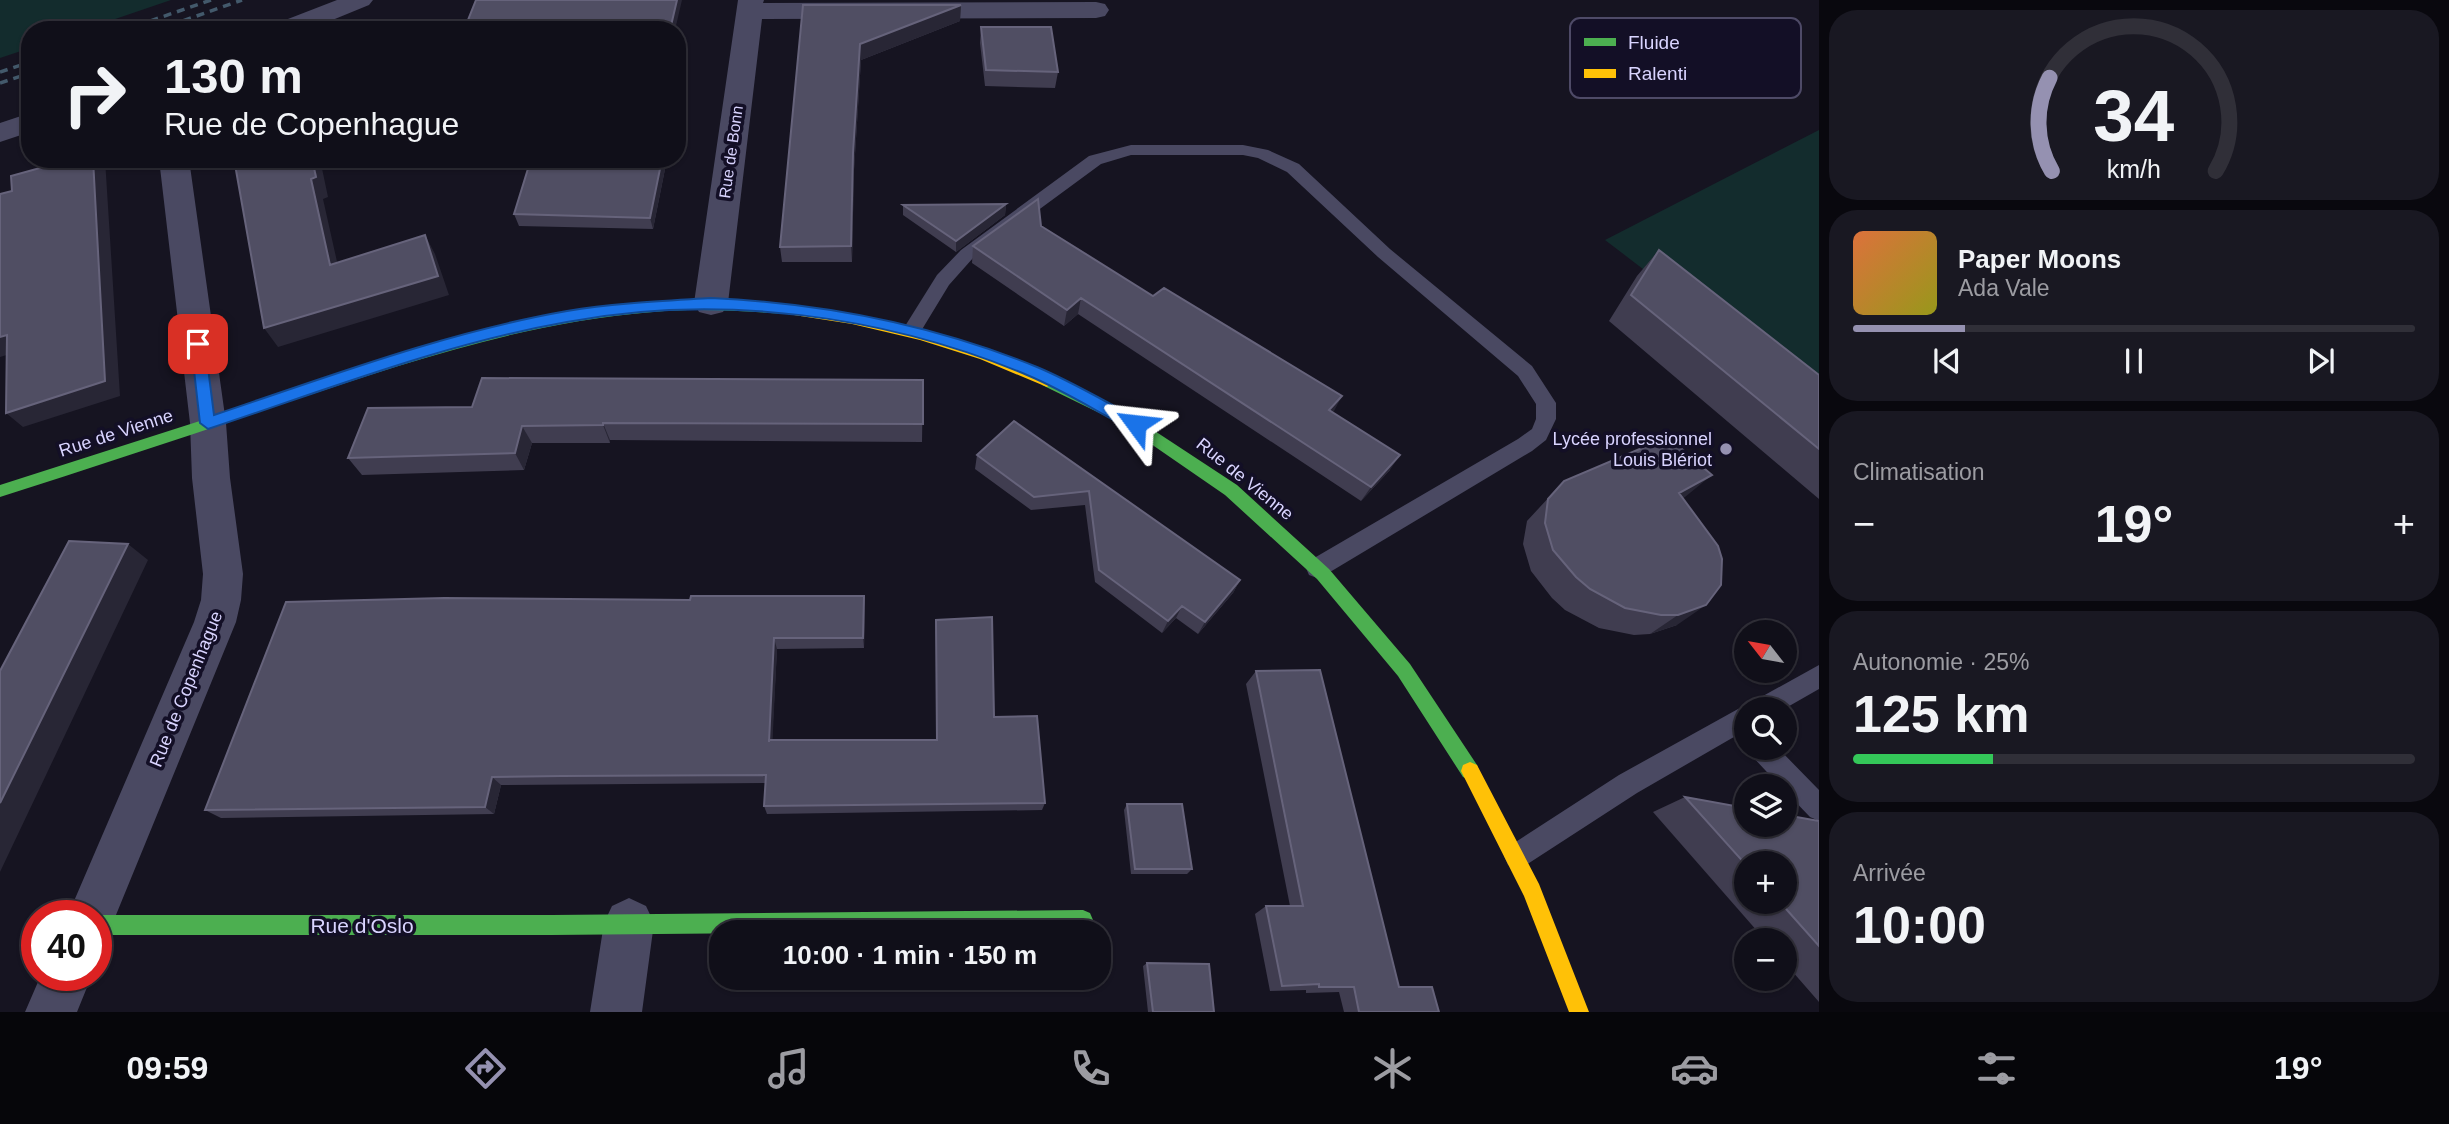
<!DOCTYPE html>
<html lang="fr">
<head>
<meta charset="utf-8">
<style>
  :root { --surface:#100f19; --page:#191822; --text:#f1f3f6; --muted:#9c9ca2; --line:#302f38; --accent:#9591b1 }
  body { margin:0; font-family:Arial,sans-serif; background:var(--page); color:var(--text); height:100vh; display:flex; flex-direction:column; font-size:26px; white-space:nowrap }
  * { box-sizing:border-box; margin:0 }
  p { font-size:23px; color:var(--muted) }
  .icon { flex:none; width:38px; height:38px; fill:none; stroke:currentColor; stroke-width:2; stroke-linecap:round; stroke-linejoin:round }
  .map { position:relative; flex:1; overflow:hidden }
  .drawer { display:flex; flex-direction:column; gap:10px; padding:10px; background:#09080e; width:630px }
  .drawer>* { flex:none }
  .top-card { position:absolute; left:21px; top:21px; width:665px; height:147px; border-radius:28px; box-shadow:0 2px 5px #0004,0 0 0 2px var(--line); background:#100f19; color:var(--text); overflow:hidden }
  .needle { width:46px; rotate:301deg }
  .buttons { position:absolute; left:1734px; top:620px; display:grid; gap:14px }
  .buttons a { display:grid; place-items:center; width:63px; height:63px; border-radius:50%; background:var(--surface); box-shadow:0 2px 5px #0004,0 0 0 2px var(--line); font-size:35px }
  .speed { position:absolute; left:21px; top:900px; display:flex; gap:14px; font-size:35px; font-weight:700; text-align:center }
  .speed>* { display:grid; place-content:center; width:91px; height:91px; border-radius:50%; background:var(--surface); box-shadow:0 2px 5px #0004,0 0 0 2px var(--line); line-height:1 }
  .speed .limit { border:10px solid #d22; background:#fff; color:#111 }
  .pin { position:absolute; display:grid; place-items:center; width:60px; height:60px; color:#fff; margin:-30px; border-radius:14px; box-shadow:0 4px 10px #0006 }
  .me { position:absolute; width:77px; margin:-38px; rotate:300deg; stroke-linejoin:round; filter:drop-shadow(0 0 5px #0008) }
  .turn { display:flex; align-items:center; gap:24px; height:147px; padding:0 28px; font-size:32px }
  .turn .icon { width:91px; height:91px; stroke-width:2.5 }
  .turn b { display:block; font-size:49px; line-height:60px }
  .big { font-size:52px; font-weight:600; line-height:1.1 }
  .drawer .card { flex:1; display:flex; flex-direction:column; justify-content:center; gap:10px; min-width:0; padding:0 24px; border-radius:28px; background:var(--page) }
  .drawer .dial { align-items:center; gap:0 }
  .dial svg { height:182px; overflow:visible; fill:none; stroke:var(--line); stroke-width:7; stroke-linecap:round; text-anchor:middle }
  .dial text { fill:var(--text); stroke:none }
  .song { display:flex; align-items:center; gap:21px }
  .cover { width:84px; height:84px; border-radius:10px; background:linear-gradient(135deg,hsl(20 70% 55%),hsl(60 70% 35%)) }
  .played { height:7px; border-radius:4px; background:linear-gradient(90deg,var(--accent) 20%,var(--line) 20%) }
  .keys { display:flex; justify-content:space-around; direction:ltr }
  .heat { display:flex; justify-content:space-between; align-items:center; font-size:38px; direction:ltr }
  .charge { height:10px; border-radius:5px; background:linear-gradient(90deg,#34c759 25%,var(--line) 0) }
  .trip { position:absolute; left:709px; top:920px; width:402px; height:70px; border-radius:28px; background:var(--surface); box-shadow:0 2px 5px #0004,0 0 0 2px var(--line); font-weight:600; line-height:70px; text-align:center }
  .dock { display:flex; height:112px; justify-content:space-around; align-items:center; background:#06060a; color:var(--muted) }
  .dock .icon { width:49px; height:49px }
  .dock .selected { color:var(--accent) }
  .dock b { font-size:32px; color:var(--text) }
  main { display:flex; flex:1; min-height:0 }
  .map>svg:first-child { display:block }
  .green { fill:#132c2d }
  .lines { fill:none; stroke-linecap:round; stroke-linejoin:round }
  .lane { fill:#4a4962; fill-rule:evenodd }
  .street { fill:#4a4962; fill-rule:evenodd }
  .fast { fill:#4caf50; fill-rule:evenodd }
  .slow { fill:#ffc107; fill-rule:evenodd }
  .rail { stroke:#43596b; stroke-width:3.5; stroke-dasharray:8 6; stroke-linecap:butt }
  .wall { fill:#403d50; fill-rule:evenodd }
  .shaded-wall { fill:#282635 }
  .building { fill:#504e63; stroke:#66637b; stroke-width:2 }
  .route { fill:#1a73e8; stroke:#114b97; stroke-width:2 }
  .poi-dot { fill:#9591b1; stroke:#130f26; stroke-width:2.5 }
  .labels { text-anchor:middle; dominant-baseline:central; stroke-width:7; stroke-linejoin:round; paint-order:stroke }
  .far-street-label { font-size:16px; fill:#d9d4ff; stroke:#130f26 }
  .street-label { font-size:18px; fill:#d9d4ff; stroke:#130f26 }
  .poi-label { font-size:18px; fill:#d9d4ff; stroke:#130f26; text-anchor:end }
  .near-street-label { font-size:21px; fill:#d9d4ff; stroke:#130f26 }
  .key { fill:#130f26; stroke:#4e4a67; stroke-width:2 }
  .key-label { font-size:19px; fill:#d9d4ff }
</style>
</head>
<body>
<main>
<div class="map">
<svg width="1819" height="1012" viewBox="0 0 1819 1012">
  <rect width="100%" height="100%" fill="#161421"/>
  <path class="green" d="M 0,0 L 171,0 L 83,30 L 30,30 L 30,48 L 0,58 Z
    M 1819,130 L 1819,384 L 1694,308 L 1605,240 Z"/>
  <g class="lines">
    <path class="lane" d="M 1131,145 L 1243,145 L 1268,150 L 1299,164 L 1390,249 L 1532,366 L 1556,403 L 1556,419 L 1546,440 L 1532,451 L 1325,575 L 1317,578 L 1309,575 L 1306,568 L 1309,561 L 1518,439 L 1532,429 L 1536,419 L 1536,404 L 1518,376 L 1378,257 L 1287,172 L 1258,158 L 1243,155 L 1131,155 L 1101,164 L 973,258 L 949,285 L 918,336 L 904,336 L 902,331 L 937,275 L 961,250 L 1089,156 Z
      M 1819,665 L 1819,689 L 1784,709 L 1746,709 L 1746,730 L 1637,793 L 1526,865 L 1517,869 L 1508,865 L 1504,856 L 1508,847 L 1619,775 L 1738,709 L 1746,706 L 1751,707 L 1754,701 Z
      M 1748,747 L 1777,747 L 1819,790 L 1819,821 L 1810,817 L 1785,791 L 1785,786 L 1780,786 L 1751,755 Z"/>
    <path class="street" d="M 337,0 L 373,0 L 369,5 L 308,30 L 271,30 L 275,24 Z
      M 738,0 L 764,0 L 763,3 L 1096,2 L 1105,4 L 1109,10 L 1105,16 L 1096,18 L 762,19 L 728,303 L 723,312 L 711,315 L 699,312 L 694,303 Z
      M 30,113 L 30,132 L 0,142 L 0,123 Z
      M 159,159 L 189,159 L 226,423 L 230,478 L 243,574 L 241,600 L 236,622 L 109,932 L 96,938 L 96,915 L 68,915 L 194,622 L 201,600 L 203,574 L 192,478 L 190,423 Z
      M 629,898 L 646,906 L 654,923 L 642,1012 L 590,1012 L 604,923 L 612,906 Z
      M 41,975 L 92,975 L 77,1012 L 25,1012 Z"/>
    <path class="fast" d="M 719,300 L 786,304 L 793,309 L 786,314 C 742,311 698,308 653,312 C 527,322 407,362 288,402 C 192,435 96,466 0,497 L 0,485 L 468,335 L 591,309 L 654,302 Z
      M 1047,375 L 1132,416 L 1237,485 L 1329,569 L 1410,664 L 1477,765 L 1479,771 L 1477,777 L 1470,780 L 1463,777 L 1398,676 L 1317,579 L 1225,495 L 1122,424 L 1042,385 L 1040,381 Z
      M 1083,910 L 1090,913 L 1093,920 L 1090,927 L 1083,930 L 552,935 L 96,935 L 95,915 L 552,915 Z"/>
    <path class="slow" d="M 786,304 C 878,316 967,339 1052,377 L 1054,381 L 1047,387 L 980,359 L 920,340 L 852,324 L 781,313 L 779,309 Z
      M 1470,762 L 1477,765 L 1539,884 L 1589,1012 L 1569,1012 L 1524,896 L 1461,771 L 1463,765 Z"/>
    <path class="rail" d="M 124,30 L 211,0
      M 157,30 L 242,0
      M 0,72 L 30,62
      M 0,83 L 30,73"/>
  </g>
  <path class="wall" d="M 803,5 L 961,5 L 960,21 L 861,60 L 854,170 L 852,262 L 782,262 L 780,247 Z
    M 981,27 L 1058,72 L 1055,88 L 985,86 L 980,43 Z
    M 667,159 L 653,229 L 519,226 L 514,214 Z
    M 1006,204 L 1005,215 L 956,252 L 903,215 L 903,205 Z
    M 1041,226 L 1332,412 L 1390,470 L 1361,501 L 1078,314 L 1064,326 L 972,263 L 973,246 Z
    M 1659,250 L 1819,375 L 1819,499 L 1609,321 L 1637,276 Z
    M 923,380 L 922,442 L 610,440 L 610,443 L 532,443 L 524,470 L 362,475 L 348,458 L 472,407 Z
    M 1014,421 L 1240,580 L 1233,593 L 1198,634 L 1176,618 L 1162,633 L 1095,582 L 1085,505 L 1031,510 L 975,469 L 977,455 Z
    M 1564,481 L 1683,498 L 1677,625 L 1650,634 L 1634,635 L 1599,628 L 1565,610 L 1552,598 L 1531,571 L 1523,544 L 1527,521 Z
    M 864,596 L 865,607 L 864,648 L 777,649 L 772,740 L 936,740 L 936,620 L 1045,803 L 1042,810 L 767,814 L 764,806 L 766,783 L 501,785 L 494,814 L 221,818 L 205,810 L 690,600 Z
    M 1256,671 L 1399,987 L 1439,1012 L 1344,1012 L 1339,992 L 1306,993 L 1306,990 L 1270,991 L 1255,914 L 1266,906 L 1290,906 L 1246,684 Z
    M 1685,797 L 1819,821 L 1819,1002 L 1785,963 L 1785,940 L 1765,940 L 1653,812 ZM 1746,863 L 1785,901 L 1746,901 Z
    M 1127,804 L 1192,869 L 1187,874 L 1131,874 L 1124,810 Z
    M 1147,963 L 1214,1012 L 1148,1012 L 1143,966 Z"/>
  <path class="shaded-wall" d="M 677,0 L 682,0 L 675,30 L 670,30 Z
    M 961,5 L 960,21 L 861,60 L 854,170 L 852,262 L 851,246 L 853,153 L 860,44 Z
    M 93,159 L 105,159 L 120,396 L 23,427 L 6,413 Z
    M 312,159 L 320,159 L 328,197 L 323,199 L 342,284 L 330,265 L 311,179 Z
    M 662,159 L 667,159 L 653,229 L 650,218 Z
    M 1006,204 L 1005,215 L 956,252 L 956,241 Z
    M 425,235 L 435,254 L 449,295 L 278,347 L 264,328 Z
    M 1081,298 L 1078,314 L 1064,326 L 1067,310 Z
    M 7,335 L 23,350 L 0,357 L 0,337 Z
    M 1342,396 L 1334,411 L 1320,425 L 1329,410 Z
    M 603,423 L 610,440 L 610,443 L 603,425 Z
    M 522,426 L 532,443 L 524,470 L 515,453 Z
    M 1400,455 L 1390,470 L 1361,501 L 1371,487 Z
    M 1712,475 L 1685,497 L 1653,516 L 1679,493 Z
    M 128,544 L 148,560 L 0,872 L 0,803 Z
    M 1240,580 L 1233,593 L 1198,634 L 1205,622 Z
    M 864,596 L 865,607 L 864,648 L 863,638 Z
    M 1706,605 L 1677,625 L 1650,634 L 1678,615 Z
    M 1182,606 L 1176,618 L 1162,633 L 1168,621 Z
    M 774,638 L 777,649 L 772,751 L 769,742 Z
    M 492,777 L 501,785 L 494,814 L 485,807 Z"/>
  <path class="building" d="M 476,0 L 677,0 L 670,30 L 464,30 Z
    M 803,5 L 961,5 L 860,44 L 853,153 L 851,246 L 780,247 Z
    M 981,27 L 1051,27 L 1058,72 L 986,70 Z
    M 40,159 L 93,159 L 105,381 L 6,413 L 7,335 L 0,337 L 0,194 L 12,191 L 11,176 L 40,168 Z
    M 234,159 L 312,159 L 316,177 L 311,179 L 330,265 L 425,235 L 438,276 L 264,328 Z
    M 531,159 L 662,159 L 650,218 L 514,214 Z
    M 1038,199 L 1041,226 L 1153,296 L 1164,288 L 1342,396 L 1329,410 L 1400,455 L 1371,487 L 1081,298 L 1067,310 L 973,246 Z
    M 1006,204 L 956,241 L 903,205 Z
    M 1659,250 L 1819,375 L 1819,449 L 1631,295 Z
    M 482,378 L 923,380 L 923,424 L 603,423 L 603,425 L 522,426 L 515,453 L 348,458 L 368,408 L 472,407 Z
    M 1014,421 L 1240,580 L 1205,622 L 1182,606 L 1168,621 L 1099,570 L 1089,491 L 1034,497 L 977,455 Z
    M 1668,437 L 1712,475 L 1679,493 L 1718,546 L 1722,559 L 1721,585 L 1706,605 L 1678,615 L 1661,615 L 1625,608 L 1590,589 L 1576,577 L 1553,550 L 1545,523 L 1548,499 L 1564,481 Z
    M 69,541 L 128,544 L 0,803 L 0,671 Z
    M 691,596 L 864,596 L 863,638 L 774,638 L 769,742 L 769,740 L 937,740 L 936,620 L 992,617 L 994,717 L 1037,716 L 1045,803 L 764,806 L 766,775 L 561,776 L 492,777 L 485,807 L 205,810 L 286,602 L 444,598 L 690,600 Z
    M 1320,670 L 1399,987 L 1432,987 L 1439,1012 L 1359,1012 L 1354,987 L 1319,987 L 1319,984 L 1282,986 L 1266,906 L 1303,906 L 1256,671 Z
    M 1685,797 L 1746,808 L 1746,824 L 1785,824 L 1785,815 L 1819,821 L 1819,946 L 1779,901 L 1785,901 L 1785,863 L 1746,863 L 1746,865 Z
    M 1127,804 L 1182,804 L 1192,869 L 1135,869 Z
    M 1147,963 L 1209,964 L 1214,1012 L 1153,1012 Z"/>
  <path class="route" d="M 711,298 C 822,303 934,325 1037,367 C 1073,382 1107,403 1141,420 L 1143,424 L 1136,430 L 1130,429 C 1096,411 1063,390 1027,375 C 885,315 719,293 567,322 C 443,344 326,390 208,429 L 200,423 L 191,344 L 198,339 L 205,344 L 214,415 C 330,376 447,332 567,311 C 615,303 663,301 711,298 Z"/>
  <circle class="poi-dot" cx="1726" cy="449" r="7"/>
  <g class="labels">
    <g class="far-street-label">
      <text transform="translate(731 152) rotate(-82)">Rue de Bonn</text>
    </g>
    <g class="street-label">
      <text transform="translate(116 433) rotate(-18)">Rue de Vienne</text>
      <text transform="translate(1245 479) rotate(39)">Rue de Vienne</text>
      <text transform="translate(186 689) rotate(-68)">Rue de Copenhague</text>
    </g>
    <g class="poi-label">
      <text x="1712" y="439">Lycée professionnel<tspan x="1712" dy="21">Louis Blériot</tspan></text>
    </g>
    <g class="near-street-label">
      <text x="362" y="925">Rue d'Oslo</text>
    </g>
  </g>
  <rect x="1570" y="18" width="231" height="80" rx="10" class="key"/>
  <rect x="1584" y="38" width="32" height="8" fill="#4caf50"/>
  <rect x="1584" y="69" width="32" height="9" fill="#ffc107"/>
  <g class="key-label">
    <text x="1628" y="49">Fluide</text>
    <text x="1628" y="80">Ralenti</text>
  </g>
</svg>
<div class="buttons">
<a><svg class="needle" viewBox="-14 -14 28 28"><path d="M0-13l5 13h-10z" fill="#e53935"/><path d="M0 13l5-13h-10z" fill="#9c9ca2"/></svg></a>
<a><svg class="icon" aria-label="search" viewBox="0 0 24 24"><circle cx="10" cy="10" r="6"/><path d="M15 15l6 6"/></svg></a>
<a><svg class="icon" aria-label="layers" viewBox="0 0 24 24"><path d="M12 4l9 5-9 5-9-5zM3 14l9 5 9-5"/></svg></a>
<a>+</a>
<a>−</a>
</div>
<div class="speed"><div class="limit">40</div></div>
<div class="pin" style="left:198px;top:344px;background:#d93025"><svg class="icon" aria-label="arrive" viewBox="0 0 24 24"><path d="M6 21V4h12l-3 4 3 4H6"/></svg></div>
<svg class="me" style="left:1136px;top:424px" viewBox="-20 -20 40 40"><path d="M0-17L14 15 0 8-14 15z" fill="#1a73e8" stroke="#fff" stroke-width="4"/></svg>
<div class="trip">10:00 · 1 min · 150 m</div>
<div class="top-card">
<div class="turn"><svg class="icon" aria-label="right" viewBox="0 0 24 24"><path d="M7 20v-9h11M14 6l5 5-5 5"/></svg><div><b>130 m</b>Rue de Copenhague</div></div>
</div>
</div>
<section class="drawer">
<div class="card dial"><svg viewBox="0 0 100 80">
<path d="M14 69A42 42 0 1 1 86 69"/>
<path d="M14 69A42 42 0 0 1 13 28" stroke="#9591b1"/>
<text x="50" y="56" font-size="32" font-weight="700">34</text>
<text x="50" y="72" font-size="11">km/h</text>
</svg></div>
<div class="card">
<div class="song"><i class="cover"></i><div><b>Paper Moons</b><p>Ada Vale</p></div></div>
<div class="played"></div>
<div class="keys"><svg class="icon" aria-label="previous" viewBox="0 0 24 24"><path d="M18 5L8 12l10 7zM5 5v14"/></svg><svg class="icon" aria-label="pause" viewBox="0 0 24 24"><path d="M8 5v14M16 5v14"/></svg><svg class="icon" aria-label="next" viewBox="0 0 24 24"><path d="M6 5l10 7-10 7zM19 5v14"/></svg></div>
</div>
<div class="card"><p>Climatisation</p>
<div class="heat"><a>−</a><b class="big">19°</b><a>+</a></div>
</div>
<div class="card"><p>Autonomie · 25%</p><b class="big">125 km</b><div class="charge"></div></div>
<div class="card"><p>Arrivée</p><b class="big">10:00</b></div>
</section>
</main>
<nav class="dock">
<b>09:59</b>
<svg class="icon selected" aria-label="directions" viewBox="0 0 24 24"><path d="M12 3l9 9-9 9-9-9zM9 14v-3h6M13 9l2 2-2 2"/></svg>
<svg class="icon" aria-label="music" viewBox="0 0 24 24"><path d="M9 18V5l10-2v13"/><circle cx="6" cy="18" r="3"/><circle cx="16" cy="16" r="3"/></svg>
<svg class="icon" aria-label="phone" viewBox="0 0 24 24"><path d="M5 4h4l2 5-3 2q2 4 5 5l2-3 5 2v4C11 20 4 13 5 4z"/></svg>
<svg class="icon" aria-label="climate" viewBox="0 0 24 24"><path d="M12 3v18M4 7l16 10M4 17L20 7"/></svg>
<svg class="icon" aria-label="car" viewBox="0 0 24 24"><path d="M5 17H2v-5l4-1 3-4h7l3 4 3 1v5h-3M9 17h6M6 11h13"/><circle cx="7" cy="17" r="2"/><circle cx="17" cy="17" r="2"/></svg>
<svg class="icon" aria-label="filters" viewBox="0 0 24 24"><path d="M4 7h16M4 17h16"/><circle cx="9" cy="7" r="2"/><circle cx="15" cy="17" r="2"/></svg>
<b>19°</b>
</nav>
</body>
</html>
